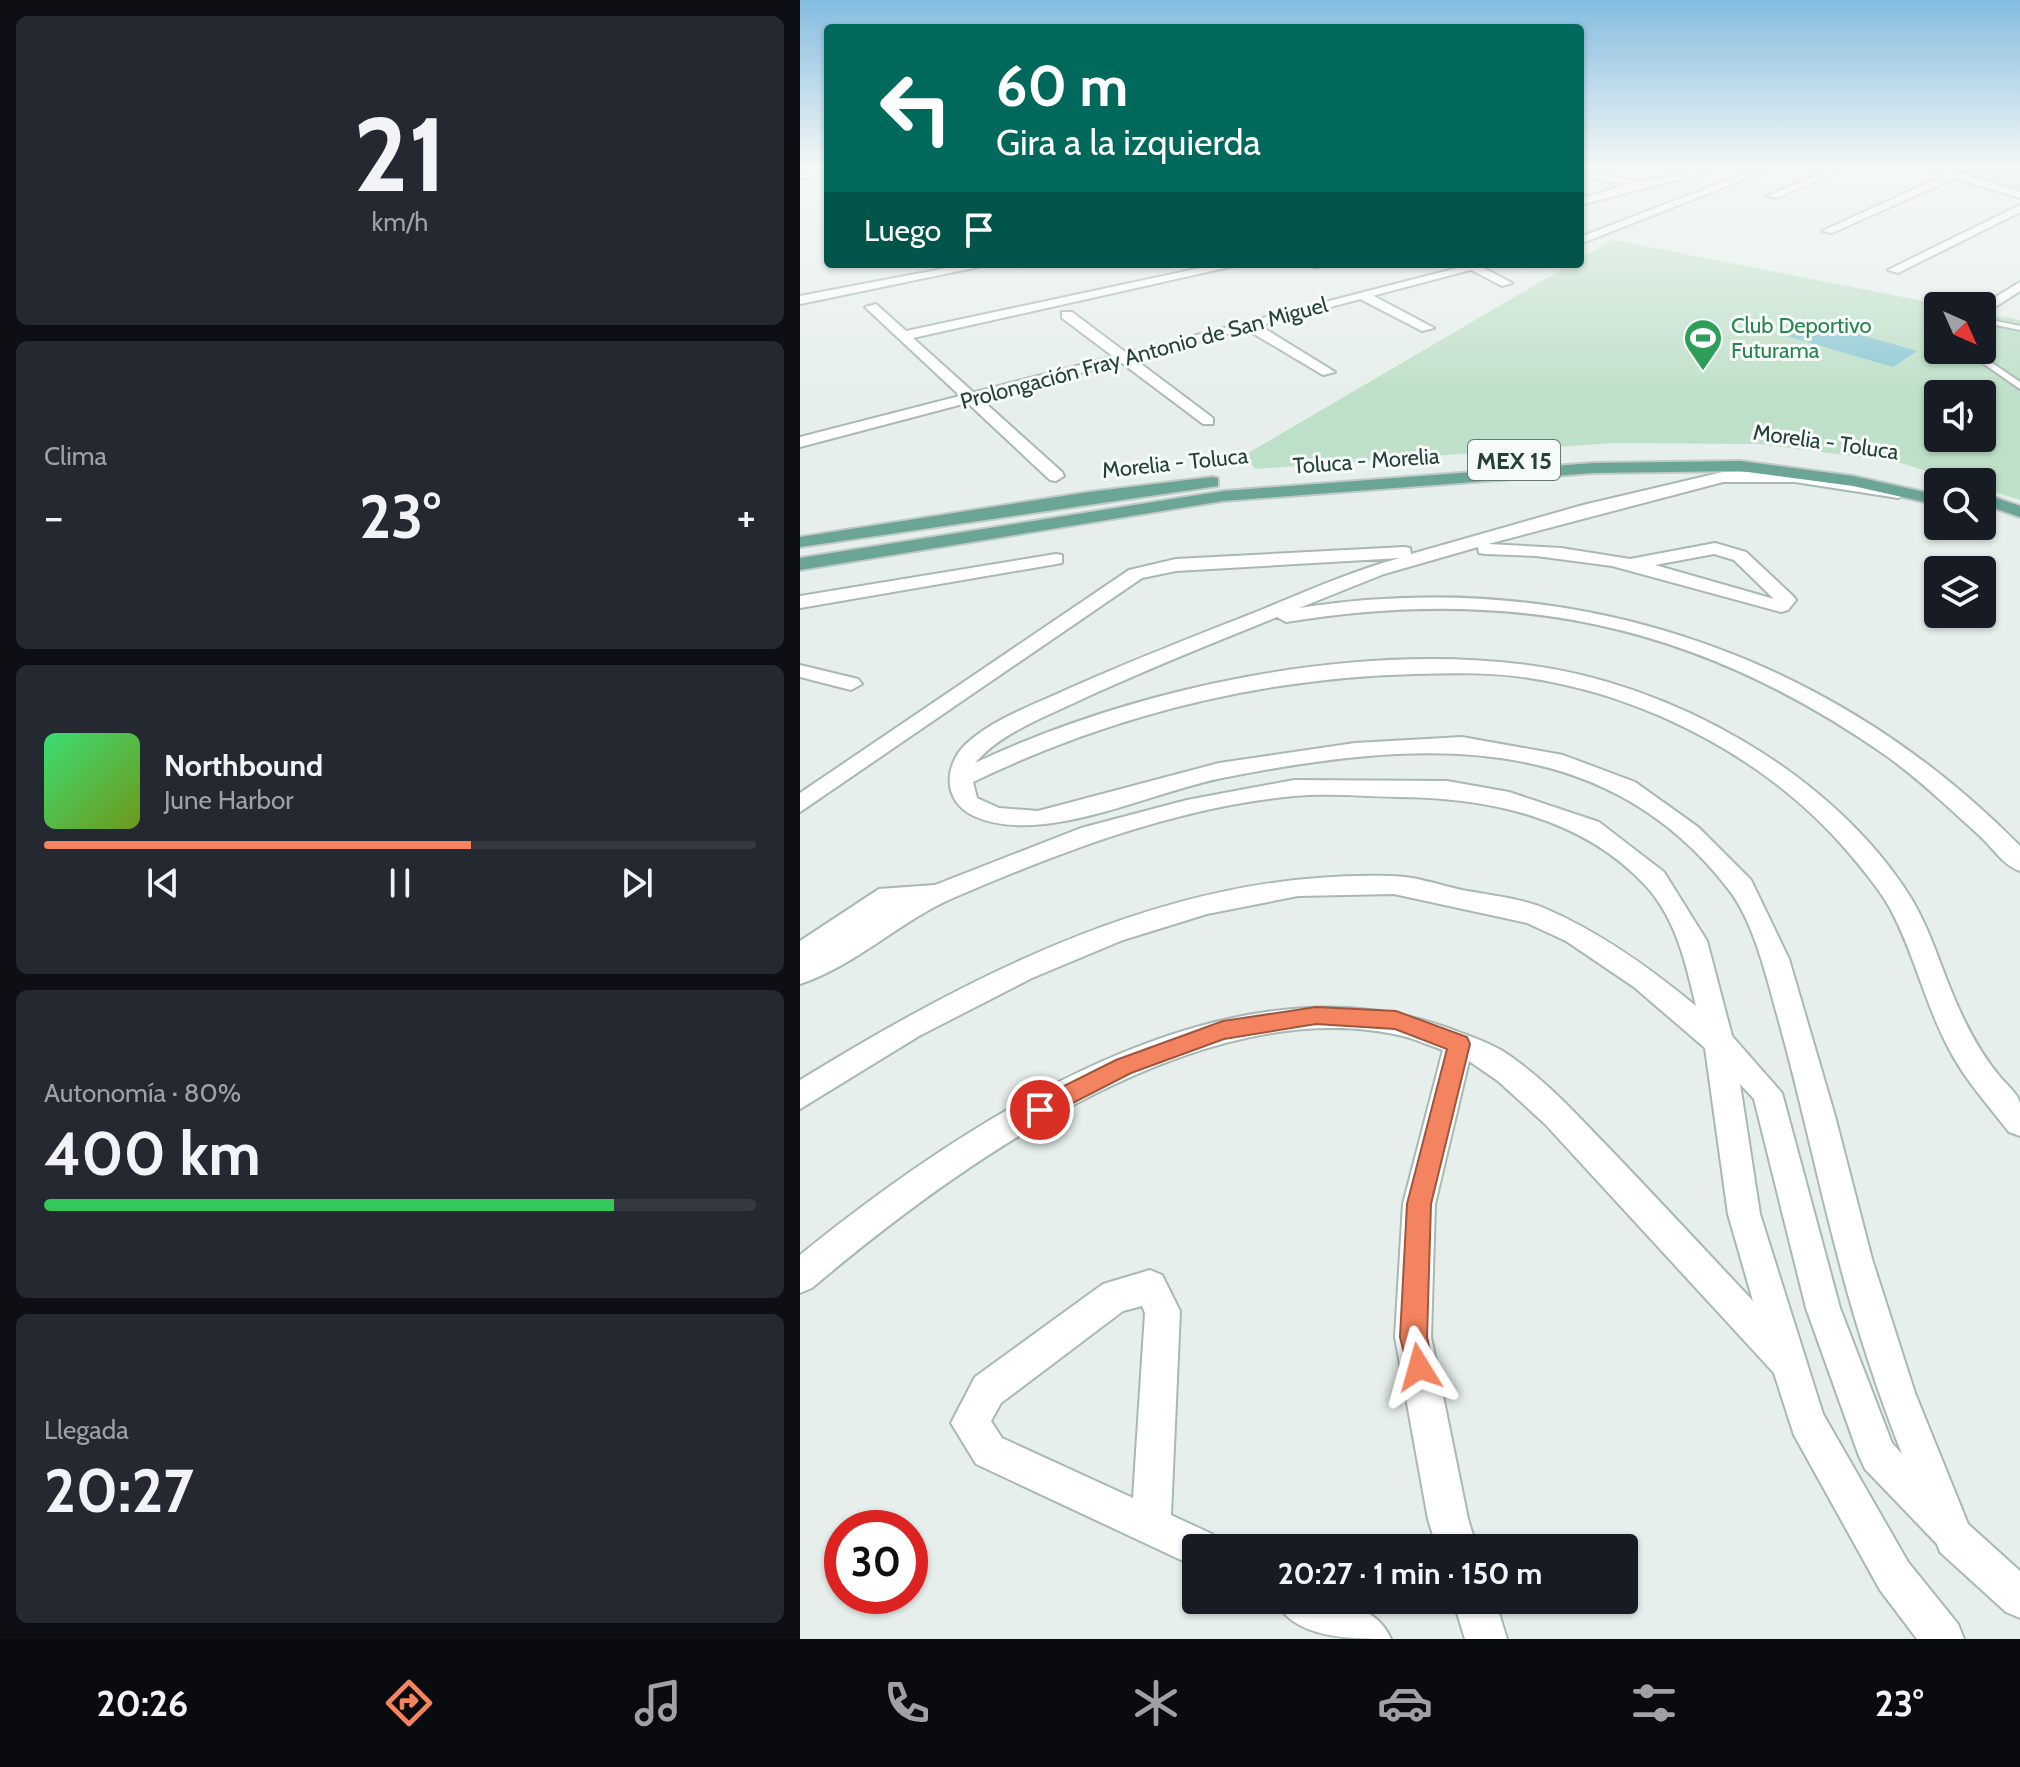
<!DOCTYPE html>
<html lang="es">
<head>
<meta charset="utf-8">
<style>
  :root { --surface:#171b24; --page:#242831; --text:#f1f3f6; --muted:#9ea1a6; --line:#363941; --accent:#f4845f }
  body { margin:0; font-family:Cabin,sans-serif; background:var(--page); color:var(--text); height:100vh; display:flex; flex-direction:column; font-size:30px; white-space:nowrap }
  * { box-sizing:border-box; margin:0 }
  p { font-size:26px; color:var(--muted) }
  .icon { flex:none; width:44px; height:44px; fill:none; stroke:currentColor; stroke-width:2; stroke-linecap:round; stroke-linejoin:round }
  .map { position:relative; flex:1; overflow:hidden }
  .panel { display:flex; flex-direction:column; gap:16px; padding:16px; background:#0d0f14; width:800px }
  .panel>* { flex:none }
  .guide { position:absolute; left:24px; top:24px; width:760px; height:244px; border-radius:8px; box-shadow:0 2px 6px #0004; background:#00695c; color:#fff; overflow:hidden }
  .needle { width:52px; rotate:135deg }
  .fabs { position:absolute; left:1124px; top:292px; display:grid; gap:16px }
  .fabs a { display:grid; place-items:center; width:72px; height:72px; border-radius:8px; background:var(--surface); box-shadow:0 2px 6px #0004; font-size:40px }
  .speed { position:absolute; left:24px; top:1510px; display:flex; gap:16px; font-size:40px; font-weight:700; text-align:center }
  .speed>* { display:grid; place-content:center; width:104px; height:104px; border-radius:50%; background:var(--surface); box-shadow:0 2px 6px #0004; line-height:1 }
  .speed .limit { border:12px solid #d22; background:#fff; color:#111 }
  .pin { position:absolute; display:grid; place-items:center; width:68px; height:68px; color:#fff; margin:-34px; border:4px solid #fff; border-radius:50%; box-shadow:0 2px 8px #0007 }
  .me { position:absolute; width:88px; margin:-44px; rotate:352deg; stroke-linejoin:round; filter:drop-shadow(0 0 6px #0008) }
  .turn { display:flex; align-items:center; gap:28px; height:168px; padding:0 40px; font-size:36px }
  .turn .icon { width:104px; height:104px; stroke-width:2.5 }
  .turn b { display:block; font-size:56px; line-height:68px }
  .then { display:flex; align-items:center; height:76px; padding:0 40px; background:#0003; gap:16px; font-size:30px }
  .big { font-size:60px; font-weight:800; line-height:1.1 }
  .panel .tile { flex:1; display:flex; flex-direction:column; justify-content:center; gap:12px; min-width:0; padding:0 28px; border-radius:12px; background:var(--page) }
  .panel .dial { align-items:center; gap:0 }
  .dial b { font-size:104px; line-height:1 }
  .song { display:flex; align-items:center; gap:24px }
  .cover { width:96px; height:96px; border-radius:12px; background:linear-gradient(135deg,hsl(140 70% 55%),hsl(80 70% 35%)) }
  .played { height:8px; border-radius:4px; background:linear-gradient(90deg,var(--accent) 60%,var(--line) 60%) }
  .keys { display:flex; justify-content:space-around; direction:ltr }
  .heat { display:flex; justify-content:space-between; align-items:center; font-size:44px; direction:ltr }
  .charge { height:12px; border-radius:6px; background:linear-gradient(90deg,#34c759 80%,var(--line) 0) }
  .trip { position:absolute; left:382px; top:1534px; width:456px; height:80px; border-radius:8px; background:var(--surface); box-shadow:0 2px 6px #0004; font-weight:800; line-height:80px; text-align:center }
  .dock { display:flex; height:128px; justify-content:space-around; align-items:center; background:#090b0e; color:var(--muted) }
  .dock .icon { width:56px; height:56px }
  .dock .selected { color:var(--accent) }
  .dock b { font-size:36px; color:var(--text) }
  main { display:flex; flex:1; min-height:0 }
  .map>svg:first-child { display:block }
  .green { fill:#bfe0c8; fill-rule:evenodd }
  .water { fill:#8ec9d4 }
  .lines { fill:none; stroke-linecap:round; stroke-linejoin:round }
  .service-casing { stroke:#a8b8b2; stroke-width:4 }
  .minor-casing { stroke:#a8b8b2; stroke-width:4 }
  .tertiary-casing { stroke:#a8b8b2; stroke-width:4 }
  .primary-casing { stroke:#c2cac8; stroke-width:4 }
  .service { fill:#fff; fill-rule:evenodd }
  .minor { fill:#fff; fill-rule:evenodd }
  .tertiary { fill:#fff; fill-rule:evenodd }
  .primary { fill:#6aa596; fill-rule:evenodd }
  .route { fill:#f4845f; stroke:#9f563e; stroke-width:2 }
  .labels { text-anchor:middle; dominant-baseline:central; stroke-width:6; stroke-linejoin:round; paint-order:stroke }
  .far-leisure-label { font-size:22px; fill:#27864d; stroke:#f7fbf9; text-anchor:start }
  .far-street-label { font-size:22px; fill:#24423a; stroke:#f7fbf9 }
  .shield { fill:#f7fbf9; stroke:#637a73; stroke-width:2 }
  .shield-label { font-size:24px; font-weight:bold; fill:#24423a }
</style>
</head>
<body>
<main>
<section class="panel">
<div class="tile dial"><b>21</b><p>km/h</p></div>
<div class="tile"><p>Clima</p>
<div class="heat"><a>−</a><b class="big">23°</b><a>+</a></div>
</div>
<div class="tile">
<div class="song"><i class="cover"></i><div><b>Northbound</b><p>June Harbor</p></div></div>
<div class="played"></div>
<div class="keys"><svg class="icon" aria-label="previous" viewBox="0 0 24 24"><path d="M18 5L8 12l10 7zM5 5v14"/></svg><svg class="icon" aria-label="pause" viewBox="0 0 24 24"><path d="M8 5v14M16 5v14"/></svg><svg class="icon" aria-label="next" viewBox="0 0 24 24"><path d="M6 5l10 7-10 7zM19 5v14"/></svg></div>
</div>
<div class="tile"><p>Autonomía · 80%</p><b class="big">400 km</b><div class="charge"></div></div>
<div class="tile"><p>Llegada</p><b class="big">20:27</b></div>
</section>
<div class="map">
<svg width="1220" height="1639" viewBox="0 0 1220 1639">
  <rect width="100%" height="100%" fill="#e6efeb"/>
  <path class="green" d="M 1137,167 L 1220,167 L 1220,190 Z
    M 813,240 L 1149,306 L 1138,306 L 1138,350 L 1182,350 L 1182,313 L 1220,320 L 1220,500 L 1182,488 L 1182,482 L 1162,482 L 1098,462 L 959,444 L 813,443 L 456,469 L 443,456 L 771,264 L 780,264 L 780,259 ZM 1138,394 L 1182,394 L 1182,438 L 1138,438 Z"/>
  <path class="water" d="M 1009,320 L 1117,351 L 1093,367 L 983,335 Z"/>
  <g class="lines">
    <g class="service-casing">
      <path id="service" d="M 1182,318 L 1220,326 L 1220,330 L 1182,322 Z
        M 1164,350 L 1173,350 L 1220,382 L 1220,389 Z"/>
    </g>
    <g class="minor-casing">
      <path id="minor" d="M 1036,167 L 1050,167 L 976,198 L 967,196 Z
        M 1124,167 L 1140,167 L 1220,192 L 1220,198 L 1155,178 L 1032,233 L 1022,231 L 1145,175 Z
        M 28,168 L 28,174 L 0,178 L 0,172 Z
        M 780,170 L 840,182 L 883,174 L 888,177 L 780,205 L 780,199 L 827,184 L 780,176 Z
        M 1220,205 L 1220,212 L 1098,273 L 1088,270 Z
        M 168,264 L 193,264 L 0,304 L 0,296 Z
        M 419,264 L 443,264 L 113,338 L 262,472 L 264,476 L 256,481 L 250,480 L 65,307 L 76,304 L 106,331 Z
        M 506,264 L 523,264 L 517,268 Z
        M 660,264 L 676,264 L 712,283 L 702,286 Z
        M 1220,282 L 1220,291 L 1192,309 L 1181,306 Z
        M 560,293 L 568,293 L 634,328 L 622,331 L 560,299 Z
        M 262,312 L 272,312 L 413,418 L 413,424 L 403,424 L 262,318 Z
        M 444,322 L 454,322 L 535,372 L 523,375 L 444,328 Z
        M 923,472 L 995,472 L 1098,488 L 1106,493 L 1098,498 L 995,482 L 923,482 L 688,544 L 761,548 L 830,559 L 915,543 L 946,552 L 993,596 L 996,600 L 988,610 L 981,612 L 812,566 L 736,556 L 685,554 L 679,553 L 678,547 L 584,574 L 499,608 C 768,566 1028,651 1220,846 L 1220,871 C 1204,866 1192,847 1180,836 C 1150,809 1120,780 1088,757 C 899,624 713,585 486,622 L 477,617 C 409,645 340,672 274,703 C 240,719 200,734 175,763 C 334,688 551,642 727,665 C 871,683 1033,773 1111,898 C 1128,926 1138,958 1150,988 C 1163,1020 1178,1051 1201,1078 C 1207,1085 1218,1094 1220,1103 C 1220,1113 1220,1125 1220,1136 L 1209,1132 C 1188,1105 1165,1080 1149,1049 C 1126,1006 1115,957 1093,914 C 1082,892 1064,871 1048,852 C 970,760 848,696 729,678 C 692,672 652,673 615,674 C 460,678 312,715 173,782 L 177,798 L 199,808 L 238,811 L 419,763 L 555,743 L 662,737 L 763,755 L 835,782 L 898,827 L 951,880 L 989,959 L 1035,1116 L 1072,1259 L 1115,1393 L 1168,1524 L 1220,1571 L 1220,1618 L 1206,1612 L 1140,1552 L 1137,1544 L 1065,1469 L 1059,1456 L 1006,1308 L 954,1099 L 940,1084 L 960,1214 L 1023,1414 L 1108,1562 L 1158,1624 L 1164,1639 L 1117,1639 L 1080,1590 L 994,1435 L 974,1373 L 745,1124 L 698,1081 L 669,1061 L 635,1204 L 631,1337 L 668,1519 L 677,1548 L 637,1548 L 628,1519 L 595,1337 L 603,1204 L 643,1050 C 630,1046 616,1039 603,1036 C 402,988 156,1166 12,1288 L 0,1293 L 0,1255 C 165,1121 425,949 645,1027 C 664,1034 683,1040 701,1050 C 742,1076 775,1113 808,1147 C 857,1198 905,1250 953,1301 L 928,1214 L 905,1048 L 834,987 L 766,941 L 727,923 L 594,894 L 498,896 L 407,914 L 323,940 L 232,978 L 119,1036 L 0,1109 L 0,1080 C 178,971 376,869 591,876 C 614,876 639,885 662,890 C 689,895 719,898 744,908 C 800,932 850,968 896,1006 C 886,964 876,918 845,885 C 782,817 686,797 596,797 C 563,796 527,793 494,796 C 376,807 260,852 153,898 C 100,921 55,966 0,984 L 0,941 L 79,889 L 135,885 L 281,828 L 387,800 L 494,780 L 647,781 L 709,792 L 799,822 L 864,872 L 907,941 L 932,1036 L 982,1093 L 1040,1308 L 1092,1443 L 1102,1454 C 1077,1390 1055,1324 1038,1257 C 1017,1178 1000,1097 978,1018 C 967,979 954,922 929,890 C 800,722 606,742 422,778 C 351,792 241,847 174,816 C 143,802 143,766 166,744 C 194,718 236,704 270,688 C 333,660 397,635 461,610 C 507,591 552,571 600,558 L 376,571 L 342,578 L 0,812 L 0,793 L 329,570 L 376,559 L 604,547 L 610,548 L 611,554 L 783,505 ZM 914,554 L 934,560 L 974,599 L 855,565 Z
        M 256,554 L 262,555 L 262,563 L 0,608 L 0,596 Z
        M 0,665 L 58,679 L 62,684 L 51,690 L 0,677 Z
        M 350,1270 L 362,1275 L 380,1311 L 371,1515 L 412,1534 L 418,1548 L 396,1548 L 396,1567 L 176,1464 L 151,1423 L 175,1377 L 303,1284 ZM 342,1306 L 345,1313 L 333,1498 L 202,1438 L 191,1421 L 201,1403 L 323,1311 Z
        M 475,1600 C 515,1600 573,1596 591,1639 C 552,1639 493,1639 475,1600 Z
        M 653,1600 L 695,1600 L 707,1639 L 665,1639 Z"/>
    </g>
    <g class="tertiary-casing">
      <path id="tertiary" d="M 904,167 L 920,167 L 883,180 L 878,177 Z
        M 962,167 L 976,167 L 780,244 L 780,237 Z
        M 673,264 L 693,264 L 0,447 L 0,437 Z"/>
    </g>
    <g class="primary-casing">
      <path id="primary" d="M 940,461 L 1053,476 L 1138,495 L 1138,505 L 1053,486 L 940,471 L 793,473 L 423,501 L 0,570 L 0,558 L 423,491 L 793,463 Z
        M 412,477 L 418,478 L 418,486 L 0,547 L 0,537 L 289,492 Z
        M 1182,493 L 1220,506 L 1220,517 L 1182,504 Z"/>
    </g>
    <use href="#service" class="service"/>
    <use href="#minor" class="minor"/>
    <use href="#tertiary" class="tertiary"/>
    <use href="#primary" class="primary"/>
  </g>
  <linearGradient id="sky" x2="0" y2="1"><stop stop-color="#84bce0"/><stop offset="0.42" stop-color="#f4f8f6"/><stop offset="1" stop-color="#f4f8f6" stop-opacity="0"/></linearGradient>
  <rect width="1220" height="397" fill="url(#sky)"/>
  <path class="route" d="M 516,1007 L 596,1011 L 667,1037 L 670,1044 L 631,1204 L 627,1337 L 633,1367 L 629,1377 L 619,1381 L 610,1377 L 600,1337 L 607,1204 L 647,1049 L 595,1029 L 516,1024 L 424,1039 L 331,1073 L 240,1120 L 232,1117 L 228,1110 L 232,1102 L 316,1060 L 423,1021 Z"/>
  <defs>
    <g id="stadium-pin" transform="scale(2)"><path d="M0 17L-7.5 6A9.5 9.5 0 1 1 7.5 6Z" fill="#2e9e5b" stroke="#f7fbf9"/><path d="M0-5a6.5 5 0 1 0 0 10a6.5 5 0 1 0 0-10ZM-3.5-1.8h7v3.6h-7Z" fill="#fff"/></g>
  </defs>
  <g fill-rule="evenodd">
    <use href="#stadium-pin" x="903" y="338"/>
  </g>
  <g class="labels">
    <g class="far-leisure-label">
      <text x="931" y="325">Club Deportivo<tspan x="931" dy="25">Futurama</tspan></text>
    </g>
    <g class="far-street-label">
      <text transform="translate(344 353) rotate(-15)">Prolongación Fray Antonio de San Miguel</text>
      <text transform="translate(1026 442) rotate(8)">Morelia - Toluca</text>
      <text transform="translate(566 461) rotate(-4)">Toluca - Morelia</text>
      <text transform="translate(375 463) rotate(-6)">Morelia - Toluca</text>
    </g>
    <rect class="shield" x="668" y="440" width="92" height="40" rx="6"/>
    <g class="shield-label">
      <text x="714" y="460">MEX 15</text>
    </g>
  </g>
</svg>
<div class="fabs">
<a><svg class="needle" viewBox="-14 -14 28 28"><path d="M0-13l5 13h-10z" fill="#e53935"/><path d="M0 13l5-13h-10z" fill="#9ea1a6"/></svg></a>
<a><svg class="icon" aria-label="sound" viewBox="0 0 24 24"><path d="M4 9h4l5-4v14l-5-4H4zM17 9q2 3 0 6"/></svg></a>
<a><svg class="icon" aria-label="search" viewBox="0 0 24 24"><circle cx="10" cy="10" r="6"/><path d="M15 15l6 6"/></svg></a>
<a><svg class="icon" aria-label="layers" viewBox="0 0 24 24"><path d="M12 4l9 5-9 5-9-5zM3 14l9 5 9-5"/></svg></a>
</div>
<div class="speed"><div class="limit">30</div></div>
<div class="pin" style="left:240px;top:1110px;background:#d93025"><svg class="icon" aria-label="arrive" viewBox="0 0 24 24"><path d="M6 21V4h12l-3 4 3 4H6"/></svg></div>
<svg class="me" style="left:619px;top:1367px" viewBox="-20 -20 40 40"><path d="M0-17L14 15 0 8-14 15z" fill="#f4845f" stroke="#fff" stroke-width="4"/></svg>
<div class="trip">20:27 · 1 min · 150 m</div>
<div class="guide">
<div class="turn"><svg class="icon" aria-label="left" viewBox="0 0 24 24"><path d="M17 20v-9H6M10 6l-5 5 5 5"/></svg><div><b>60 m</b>Gira a la izquierda</div></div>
<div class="then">Luego<svg class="icon" aria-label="arrive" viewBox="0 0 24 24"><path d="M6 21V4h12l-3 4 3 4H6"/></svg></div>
</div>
</div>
</main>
<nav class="dock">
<b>20:26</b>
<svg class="icon selected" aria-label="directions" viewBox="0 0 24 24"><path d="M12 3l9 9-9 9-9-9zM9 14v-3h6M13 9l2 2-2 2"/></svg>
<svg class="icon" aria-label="music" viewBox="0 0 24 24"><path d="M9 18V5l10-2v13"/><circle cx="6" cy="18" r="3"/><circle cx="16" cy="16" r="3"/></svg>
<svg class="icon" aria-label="phone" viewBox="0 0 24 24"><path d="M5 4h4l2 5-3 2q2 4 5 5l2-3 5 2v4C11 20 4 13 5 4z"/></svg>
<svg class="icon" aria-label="climate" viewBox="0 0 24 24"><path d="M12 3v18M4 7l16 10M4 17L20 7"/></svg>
<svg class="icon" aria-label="car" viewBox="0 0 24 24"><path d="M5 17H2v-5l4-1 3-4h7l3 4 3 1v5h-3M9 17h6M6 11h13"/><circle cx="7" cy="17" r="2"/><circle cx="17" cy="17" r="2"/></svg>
<svg class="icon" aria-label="filters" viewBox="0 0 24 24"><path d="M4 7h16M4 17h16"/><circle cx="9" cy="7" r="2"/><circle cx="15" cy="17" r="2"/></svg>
<b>23°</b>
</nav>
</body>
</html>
